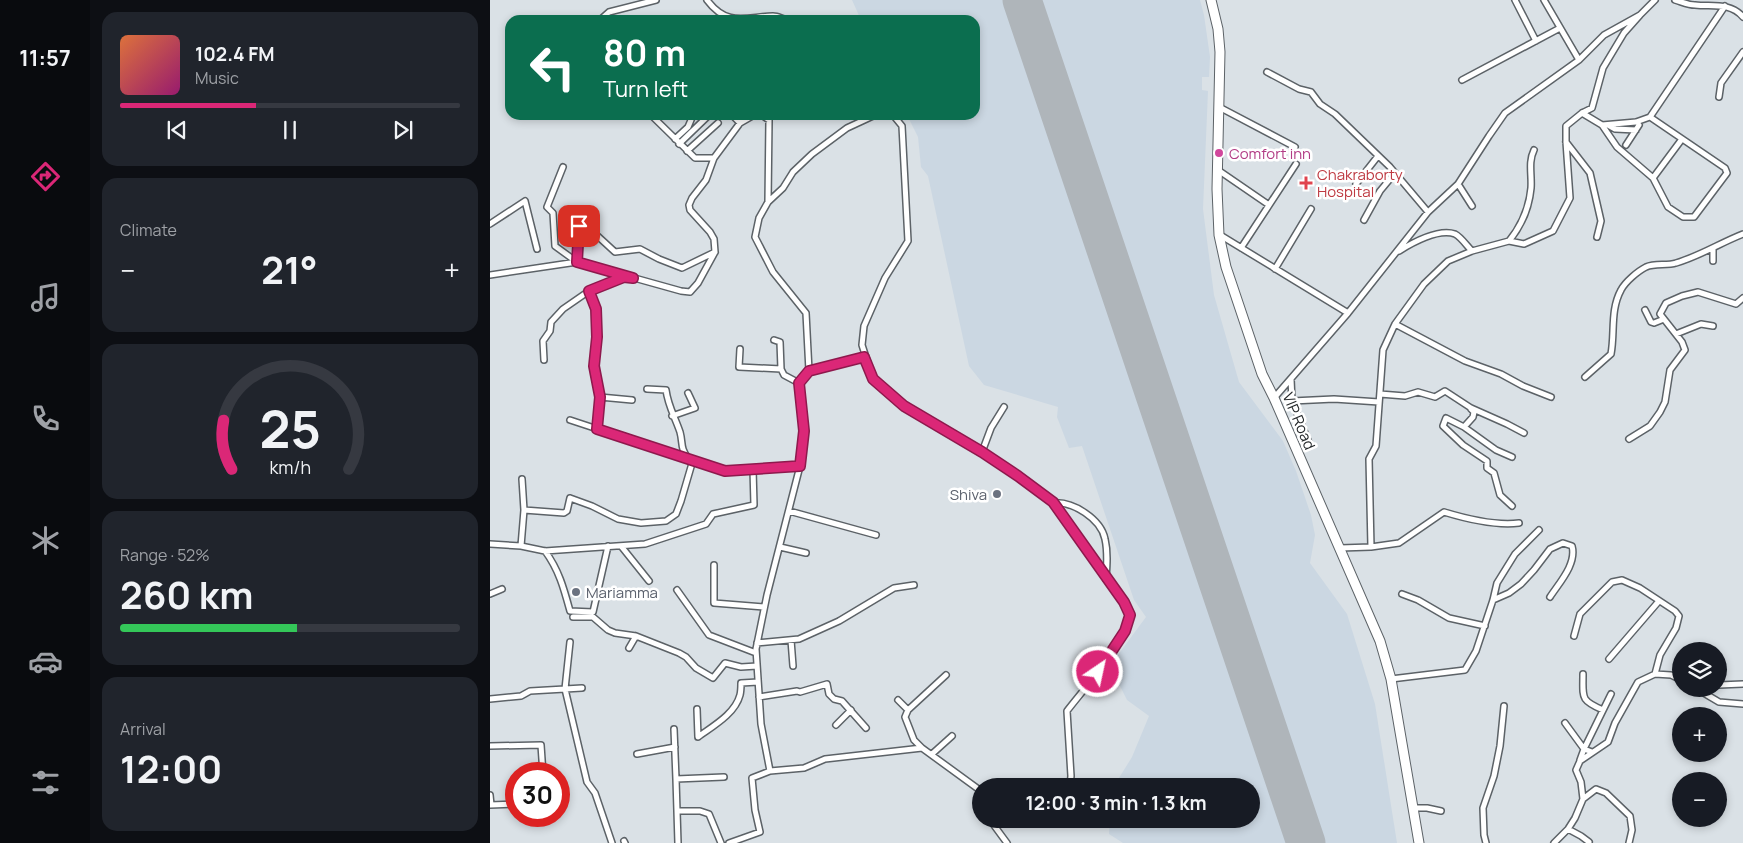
<!DOCTYPE html>
<html lang="en">
<head>
<meta charset="utf-8">
<style>
  :root { --surface:#171b24; --page:#20242c; --text:#f1f3f6; --muted:#9ea1a6; --line:#363941; --accent:#db2777 }
  body { margin:0; font-family:Manrope,sans-serif; background:var(--page); color:var(--text); height:100vh; display:flex; flex-direction:column; font-size:19px; white-space:nowrap }
  * { box-sizing:border-box; margin:0 }
  p { font-size:16px; color:var(--muted) }
  .icon { flex:none; width:28px; height:28px; fill:none; stroke:currentColor; stroke-width:2; stroke-linecap:round; stroke-linejoin:round }
  .map { position:relative; flex:1; overflow:hidden }
  .side { display:flex; flex-direction:column; gap:12px; padding:12px; background:#0d0f14; width:400px }
  .side>* { flex:none }
  .hud { position:absolute; left:15px; top:15px; width:475px; height:105px; border-radius:15px; box-shadow:0 2px 8px #0003; background:#0b6e4f; color:#fff; overflow:hidden }
  .buttons { position:absolute; left:1182px; top:642px; display:grid; gap:10px }
  .buttons a { display:grid; place-items:center; width:55px; height:55px; border-radius:50%; background:var(--surface); box-shadow:0 2px 8px #0003; font-size:25px }
  .speed { position:absolute; left:15px; top:762px; display:flex; gap:10px; font-size:25px; font-weight:700; text-align:center }
  .speed>* { display:grid; place-content:center; width:65px; height:65px; border-radius:50%; background:var(--surface); box-shadow:0 2px 8px #0003; line-height:1 }
  .speed .limit { border:8px solid #d22; background:#fff; color:#111 }
  .pin { position:absolute; display:grid; place-items:center; width:42px; height:42px; color:#fff; margin:-21px; border-radius:10px; box-shadow:0 2px 8px #0006 }
  .me { position:absolute; width:55px; margin:-28px; rotate:34deg; stroke-linejoin:round; filter:drop-shadow(0 0 4px #0008) }
  .turn { display:flex; align-items:center; gap:18px; height:105px; padding:0 15px; font-size:22px }
  .turn .icon { width:65px; height:65px; stroke-width:2.5 }
  .turn b { display:block; font-size:35px; line-height:42px }
  .big { font-size:38px; font-weight:700; line-height:1.1 }
  .side .tile { flex:1; display:flex; flex-direction:column; justify-content:center; gap:8px; min-width:0; padding:0 18px; border-radius:15px; background:var(--page) }
  .side .dial { align-items:center; gap:0 }
  .dial svg { height:130px; overflow:visible; fill:none; stroke:var(--line); stroke-width:7; stroke-linecap:round; text-anchor:middle }
  .dial text { fill:var(--text); stroke:none }
  .song { display:flex; align-items:center; gap:15px }
  .cover { width:60px; height:60px; border-radius:8px; background:linear-gradient(135deg,hsl(20 70% 55%),hsl(320 70% 35%)) }
  .played { height:5px; border-radius:2px; background:linear-gradient(90deg,var(--accent) 40%,var(--line) 40%) }
  .keys { display:flex; justify-content:space-around; direction:ltr }
  .heat { display:flex; justify-content:space-between; align-items:center; font-size:28px; direction:ltr }
  .charge { height:8px; border-radius:4px; background:linear-gradient(90deg,#34c759 52%,var(--line) 0) }
  .trip { position:absolute; left:482px; top:778px; width:288px; height:50px; border-radius:25px; background:var(--surface); box-shadow:0 2px 8px #0003; font-weight:700; line-height:50px; text-align:center }
  main { display:flex; flex:1; min-height:0 }
  .tab-bar { display:flex; flex-direction:column; width:90px; justify-content:space-around; align-items:center; background:#090b0e; color:var(--muted) }
  .tab-bar .icon { width:35px; height:35px }
  .tab-bar .selected { color:var(--accent) }
  .tab-bar b { font-size:22px; color:var(--text) }
  .map>svg:first-child { display:block }
  .built { fill:#cbd7e2 }
  .lines { fill:none; stroke-linecap:round; stroke-linejoin:round }
  .runway { stroke:#afb5ba; stroke-width:39 }
  .minor-casing { stroke:#5c6267; stroke-width:8 }
  .trunk-casing { stroke:#5c6267; stroke-width:11 }
  .minor { stroke:#fff; stroke-width:5 }
  .trunk { stroke:#fff; stroke-width:9 }
  .route-casing { stroke:#8e194d; stroke-width:12 }
  .route { stroke:#db2777; stroke-width:9 }
  .hotel-dot { fill:#d1479c; stroke:#fff; stroke-width:2 }
  .health-dot { fill:#e0444e; stroke:#fff; stroke-width:2 }
  .worship-dot { fill:#6b7280; stroke:#fff; stroke-width:2 }
  .labels { text-anchor:middle; dominant-baseline:central; stroke-width:5; stroke-linejoin:round; paint-order:stroke }
  .hotel-label { font-size:15px; fill:#b23c85; stroke:#fff; text-anchor:start }
  .health-label { font-size:15px; fill:#be3a42; stroke:#fff; text-anchor:start }
  .street-label { font-size:15px; fill:#25282a; stroke:#fff }
  .worship-label { font-size:15px; fill:#5b616d; stroke:#fff; text-anchor:end }
</style>
</head>
<body>
<main>
<nav class="tab-bar">
<b>11:57</b>
<svg class="icon selected" aria-label="directions" viewBox="0 0 24 24"><path d="M12 3l9 9-9 9-9-9zM9 14v-3h6M13 9l2 2-2 2"/></svg>
<svg class="icon" aria-label="music" viewBox="0 0 24 24"><path d="M9 18V5l10-2v13"/><circle cx="6" cy="18" r="3"/><circle cx="16" cy="16" r="3"/></svg>
<svg class="icon" aria-label="phone" viewBox="0 0 24 24"><path d="M5 4h4l2 5-3 2q2 4 5 5l2-3 5 2v4C11 20 4 13 5 4z"/></svg>
<svg class="icon" aria-label="climate" viewBox="0 0 24 24"><path d="M12 3v18M4 7l16 10M4 17L20 7"/></svg>
<svg class="icon" aria-label="car" viewBox="0 0 24 24"><path d="M5 17H2v-5l4-1 3-4h7l3 4 3 1v5h-3M9 17h6M6 11h13"/><circle cx="7" cy="17" r="2"/><circle cx="17" cy="17" r="2"/></svg>
<svg class="icon" aria-label="filters" viewBox="0 0 24 24"><path d="M4 7h16M4 17h16"/><circle cx="9" cy="7" r="2"/><circle cx="15" cy="17" r="2"/></svg>
</nav>
<section class="side">
<div class="tile">
<div class="song"><i class="cover"></i><div><b>102.4 FM</b><p>Music</p></div></div>
<div class="played"></div>
<div class="keys"><svg class="icon" aria-label="previous" viewBox="0 0 24 24"><path d="M18 5L8 12l10 7zM5 5v14"/></svg><svg class="icon" aria-label="pause" viewBox="0 0 24 24"><path d="M8 5v14M16 5v14"/></svg><svg class="icon" aria-label="next" viewBox="0 0 24 24"><path d="M6 5l10 7-10 7zM19 5v14"/></svg></div>
</div>
<div class="tile"><p>Climate</p>
<div class="heat"><a>−</a><b class="big">21°</b><a>+</a></div>
</div>
<div class="tile dial"><svg viewBox="0 0 100 80">
<path d="M14 69A42 42 0 1 1 86 69"/>
<path d="M14 69A42 42 0 0 1 9 39" stroke="#db2777"/>
<text x="50" y="56" font-size="32" font-weight="700">25</text>
<text x="50" y="72" font-size="11">km/h</text>
</svg></div>
<div class="tile"><p>Range · 52%</p><b class="big">260 km</b><div class="charge"></div></div>
<div class="tile"><p>Arrival</p><b class="big">12:00</b></div>
</section>
<div class="map">
<svg width="1253" height="843" viewBox="0 0 1253 843">
  <rect width="100%" height="100%" fill="#dae1e6"/>
  <path class="built" d="M 362,0 L 710,0 L 714,15 L 720,57 L 719,77 L 712,77 L 712,90 L 718,91 L 713,209 L 724,295 L 749,382 L 793,441 L 806,471 L 821,515 L 825,535 L 820,563 L 857,614 L 885,704 L 907,843 L 633,843 L 619,834 L 620,819 L 761,819 L 761,786 L 624,786 L 642,757 L 659,716 L 637,700 L 622,670 L 619,667 L 656,617 L 644,600 L 592,446 L 579,448 L 567,417 L 568,407 L 494,385 L 479,366 L 438,176 L 431,167 L 428,137 L 417,115 L 485,115 L 485,20 L 371,20 Z"/>
  <g class="lines">
    <path class="runway" d="M 532,0 L 816,843"/>
    <g class="minor-casing">
      <path id="minor" d="M 217,0 C 237,27 255,17 283,16 C 288,16 293,19 298,20
        M 1025,0 L 1046,41
        M 1054,0 L 1089,60
        M 1185,0 C 1192,2 1198,5 1205,5 C 1222,7 1240,2 1253,17
        M 110,20 L 119,12 L 166,0
        M 777,72 L 809,89 L 821,92 L 830,104 L 845,114 L 900,167 L 938,212
        M 972,80 L 1070,28
        M 1229,97 L 1231,83 L 1253,52
        M 729,107 L 805,147
        M 1092,113 L 1112,125 L 1146,122 L 1160,117 L 1235,6
        M 161,115 L 205,158 L 224,158
        M 242,115 L 250,123
        M 403,115 L 412,126 L 418,241 L 395,278 L 374,326 L 372,345 L 383,379 L 413,406 L 467,436 L 528,476 L 563,503 L 634,602 C 636,607 640,612 639,617 C 636,642 593,690 577,711 L 581,776 L 580,786
        M 1112,125 L 1127,147 L 1163,178 L 1178,207 L 1193,217 L 1204,217 L 1237,173 L 1235,168 L 1160,117
        M 1118,125 L 1125,129 L 1146,130
        M 185,139 L 198,127 L 201,120 L 199,115
        M 1076,142 L 1100,173 L 1111,221 L 1107,237
        M 189,144 L 218,116
        M 1136,145 L 1149,125
        M 197,151 L 228,123
        M 73,167 L 57,207 L 63,213 L 65,246 L 87,262 L 89,226
        M 728,170 L 779,205
        M 1163,178 L 1192,139
        M 866,184 L 888,156
        M 968,184 L 982,206
        M 874,220 L 890,191 L 905,173
        M 0,224 L 35,201 L 47,249
        M 89,229 L 101,230 L 125,252 L 150,249 L 169,259 L 192,268 L 225,252
        M 730,235 L 858,313
        M 1019,241 C 1032,225 1039,209 1041,188 C 1042,175 1038,162 1044,150
        M 751,248 L 806,164
        M 909,251 C 922,243 948,228 965,234 C 971,237 977,246 982,251
        M 1223,261 L 1223,249
        M 785,269 L 821,209
        M 0,275 L 87,262 L 191,291 L 200,292 L 208,283 L 225,252 L 224,239 L 220,232 L 200,210 L 199,205 L 202,198 L 216,180 L 224,158 L 250,123 L 264,115 L 273,116 L 279,120 L 278,202
        M 99,291 L 106,309 L 107,337 L 104,366 L 110,397 L 107,429
        M 1155,310 L 1161,322 L 1164,323 L 1174,319
        M 905,324 L 975,361 L 1011,374 L 1033,386 L 1061,397
        M 1186,334 L 1211,324 L 1223,326
        M 284,340 L 290,342 L 291,369 L 294,375 L 309,383
        M 250,349 L 249,367 L 291,369
        M 54,360 L 53,341 L 60,331 L 61,322 L 73,309 L 99,291 L 134,277 L 138,277
        M 319,371 L 375,357
        M 1095,377 L 1121,354 C 1125,333 1120,310 1131,290 C 1135,282 1148,271 1156,267 C 1165,263 1177,266 1186,263 C 1210,256 1230,243 1253,234
        M 801,379 L 802,401 L 819,443
        M 157,389 L 176,390 C 178,406 185,417 190,432 C 193,443 190,448 198,458
        M 890,394 L 915,396 L 928,392 L 945,397 L 955,391 L 981,408 L 1017,424 L 1034,433
        M 110,397 L 142,400
        M 784,398 L 858,313 L 938,212 L 968,184 L 999,136 L 1015,113 L 1089,60 L 1114,35 L 1150,15 L 1165,0
        M 802,401 L 844,399 L 889,402
        M 182,416 L 205,408 L 198,393
        M 80,420 L 235,471 L 310,466
        M 974,427 L 983,417 L 984,412 L 981,409
        M 1139,439 L 1160,426 L 1170,412 L 1175,402 L 1180,370 L 1195,350 L 1192,342 L 1170,314 L 1176,303 L 1192,296 L 1208,292 L 1246,304 L 1253,298
        M 492,452 L 501,428 L 514,407
        M 563,503 C 583,501 611,519 615,539 C 618,552 617,565 616,579
        M 1022,506 L 1010,495 L 1004,473 L 997,468 L 997,461 L 973,445 L 953,426 L 956,418 L 974,427 L 1006,450 L 1022,457
        M 34,510 L 74,513 L 77,511 L 80,498 L 102,506 L 128,519 L 151,523 L 176,521 L 186,514 L 191,501 L 203,460
        M 299,511 L 386,535
        M 0,544 L 31,546 L 55,551 L 155,544 L 216,524 L 223,514 L 264,505 L 263,469
        M 31,546 L 34,510 L 32,479
        M 131,546 L 159,581
        M 290,547 L 316,553
        M 881,547 L 879,459 L 886,446 L 893,350 L 905,324 L 934,284 L 958,261 L 982,251 L 1019,241 L 1034,244 L 1063,231 L 1080,198 L 1076,142 L 1076,126 L 1092,113 L 1102,108 L 1113,68 L 1134,33 L 1150,15
        M 850,548 L 881,547 L 909,543 L 954,512 C 977,519 1005,526 1029,523
        M 55,551 C 69,570 74,589 80,611 L 103,612 L 118,546
        M 224,565 L 224,603 L 274,607
        M 187,590 L 219,635 L 266,653
        M 0,594 L 12,589
        M 912,594 L 928,600 L 959,618 L 995,626
        M 1003,600 L 1019,593 L 1031,584 L 1044,570 L 1060,549 L 1073,543 L 1082,546 C 1087,564 1069,583 1060,597
        M 83,617 L 103,617 L 118,630 L 125,633 L 146,636 L 189,653 L 196,657 L 206,668 L 223,678 L 235,663 L 251,667 L 267,666
        M 1084,636 L 1090,614 L 1122,582 L 1132,580 L 1150,588 L 1185,611 L 1189,616 L 1186,628 L 1170,655 L 1165,674
        M 301,640 L 303,666
        M 80,642 L 75,689 L 92,688
        M 267,643 L 309,639 L 349,621 L 404,588 L 424,585
        M 139,648 L 146,636
        M 1119,659 L 1169,601
        M 1093,674 C 1093,698 1090,700 1113,710
        M 901,679 L 975,670 L 986,651 L 1003,600 L 1007,583 L 1025,554 L 1049,530
        M 1229,685 L 1253,684
        M 1207,689 L 1229,702 L 1253,704
        M 269,697 L 307,691 L 310,692 L 337,684 L 339,694 L 344,699 L 352,701 L 376,728
        M 0,699 L 31,696 L 40,691 L 75,689 L 97,782 L 105,793 L 122,843
        M 408,700 L 418,710
        M 207,709 L 208,737 C 223,726 245,714 250,695 C 251,691 251,686 251,683 L 268,682
        M 1075,723 L 1094,749 L 1090,760
        M 346,725 L 361,710
        M 184,729 L 186,779
        M 0,746 L 51,745 L 53,774
        M 432,748 L 424,740 L 415,717 L 418,710 L 456,675
        M 1102,752 L 1094,749 L 1121,694
        M 147,754 L 185,747
        M 442,754 L 462,736
        M 280,771 L 314,768 L 335,759 L 432,748 L 491,791
        M 0,795 L 1,805
        M 1093,799 L 1106,789 L 1116,793 L 1140,816 L 1142,830 L 1139,843
        M 0,805 L 26,804
        M 923,808 L 937,808 L 951,811
        M 187,811 L 188,843
        M 503,819 L 503,824 L 517,843
        M 1078,829 L 1091,836 L 1099,842
        M 134,841 L 135,843
        M 231,843 L 219,814 L 210,811 L 187,811 L 186,779 L 234,777
        M 239,843 L 270,832 L 265,810 L 262,778 L 280,771 L 271,724 L 266,649 L 277,595 L 310,466 L 314,431 L 309,383 L 319,371 L 316,313 L 283,272 L 265,237 L 269,218 L 278,202 L 293,188 L 303,172 L 322,154 L 357,128 L 385,115
        M 996,843 L 994,835 L 993,808 L 1004,776 L 1010,746 L 1014,706
        M 1064,843 L 1078,829 L 1085,818 L 1093,799 L 1091,782 L 1086,770 L 1090,761 L 1118,742 L 1125,723 L 1148,682 L 1165,674 L 1181,675 L 1191,680"/>
    </g>
    <g class="trunk-casing">
      <path id="trunk" d="M 721,0 L 728,29 L 730,52 L 727,189 L 729,235 L 736,267 L 772,374 L 784,398 L 890,641 L 901,679 L 929,843"/>
    </g>
    <use href="#minor" class="minor"/>
    <use href="#trunk" class="trunk"/>
  </g>
  <g class="lines">
    <g class="route-casing">
      <path id="route" d="M 89,226 L 87,262 L 143,278 L 134,277 L 99,291 L 106,309 L 107,337 L 104,366 L 110,397 L 107,429 L 235,471 L 310,466 L 314,431 L 309,383 L 319,371 L 374,357 L 383,379 L 414,406 L 492,452 L 528,476 L 563,502 L 634,602 L 640,615 L 635,631 L 608,672"/>
    </g>
    <use href="#route" class="route"/>
  </g>
  <circle class="hotel-dot" cx="729" cy="153" r="5"/>
  <path class="health-dot" d="M813.5 175.5h5v5h5v5h-5v5h-5v-5h-5v-5h5z"/>
  <g class="worship-dot">
    <circle cx="507" cy="494" r="5"/>
    <circle cx="86" cy="592" r="5"/>
  </g>
  <g class="labels">
    <g class="hotel-label">
      <text x="739" y="153">Comfort inn</text>
    </g>
    <g class="health-label">
      <text x="827" y="174">Chakraborty<tspan x="827" dy="17">Hospital</tspan></text>
    </g>
    <g class="street-label">
      <text transform="translate(809 421) rotate(67)">VIP Road</text>
    </g>
    <g class="worship-label">
      <text x="497" y="494">Shiva</text>
      <text x="96" y="592" text-anchor="start">Mariamma</text>
    </g>
  </g>
</svg>
<div class="buttons">
<a><svg class="icon" aria-label="layers" viewBox="0 0 24 24"><path d="M12 4l9 5-9 5-9-5zM3 14l9 5 9-5"/></svg></a>
<a>+</a>
<a>−</a>
</div>
<div class="speed"><div class="limit">30</div></div>
<div class="pin" style="left:89px;top:226px;background:#d93025"><svg class="icon" aria-label="arrive" viewBox="0 0 24 24"><path d="M6 21V4h12l-3 4 3 4H6"/></svg></div>
<svg class="me" style="left:608px;top:672px" viewBox="-20 -20 40 40"><circle r="17" fill="#db2777" stroke="#fff" stroke-width="3"/><path d="M0-11L8 9 0 5-8 9z" fill="#fff"/></svg>
<div class="trip">12:00 · 3 min · 1.3 km</div>
<div class="hud">
<div class="turn"><svg class="icon" aria-label="left" viewBox="0 0 24 24"><path d="M17 20v-9H6M10 6l-5 5 5 5"/></svg><div><b>80 m</b>Turn left</div></div>
</div>
</div>
</main>
</body>
</html>
